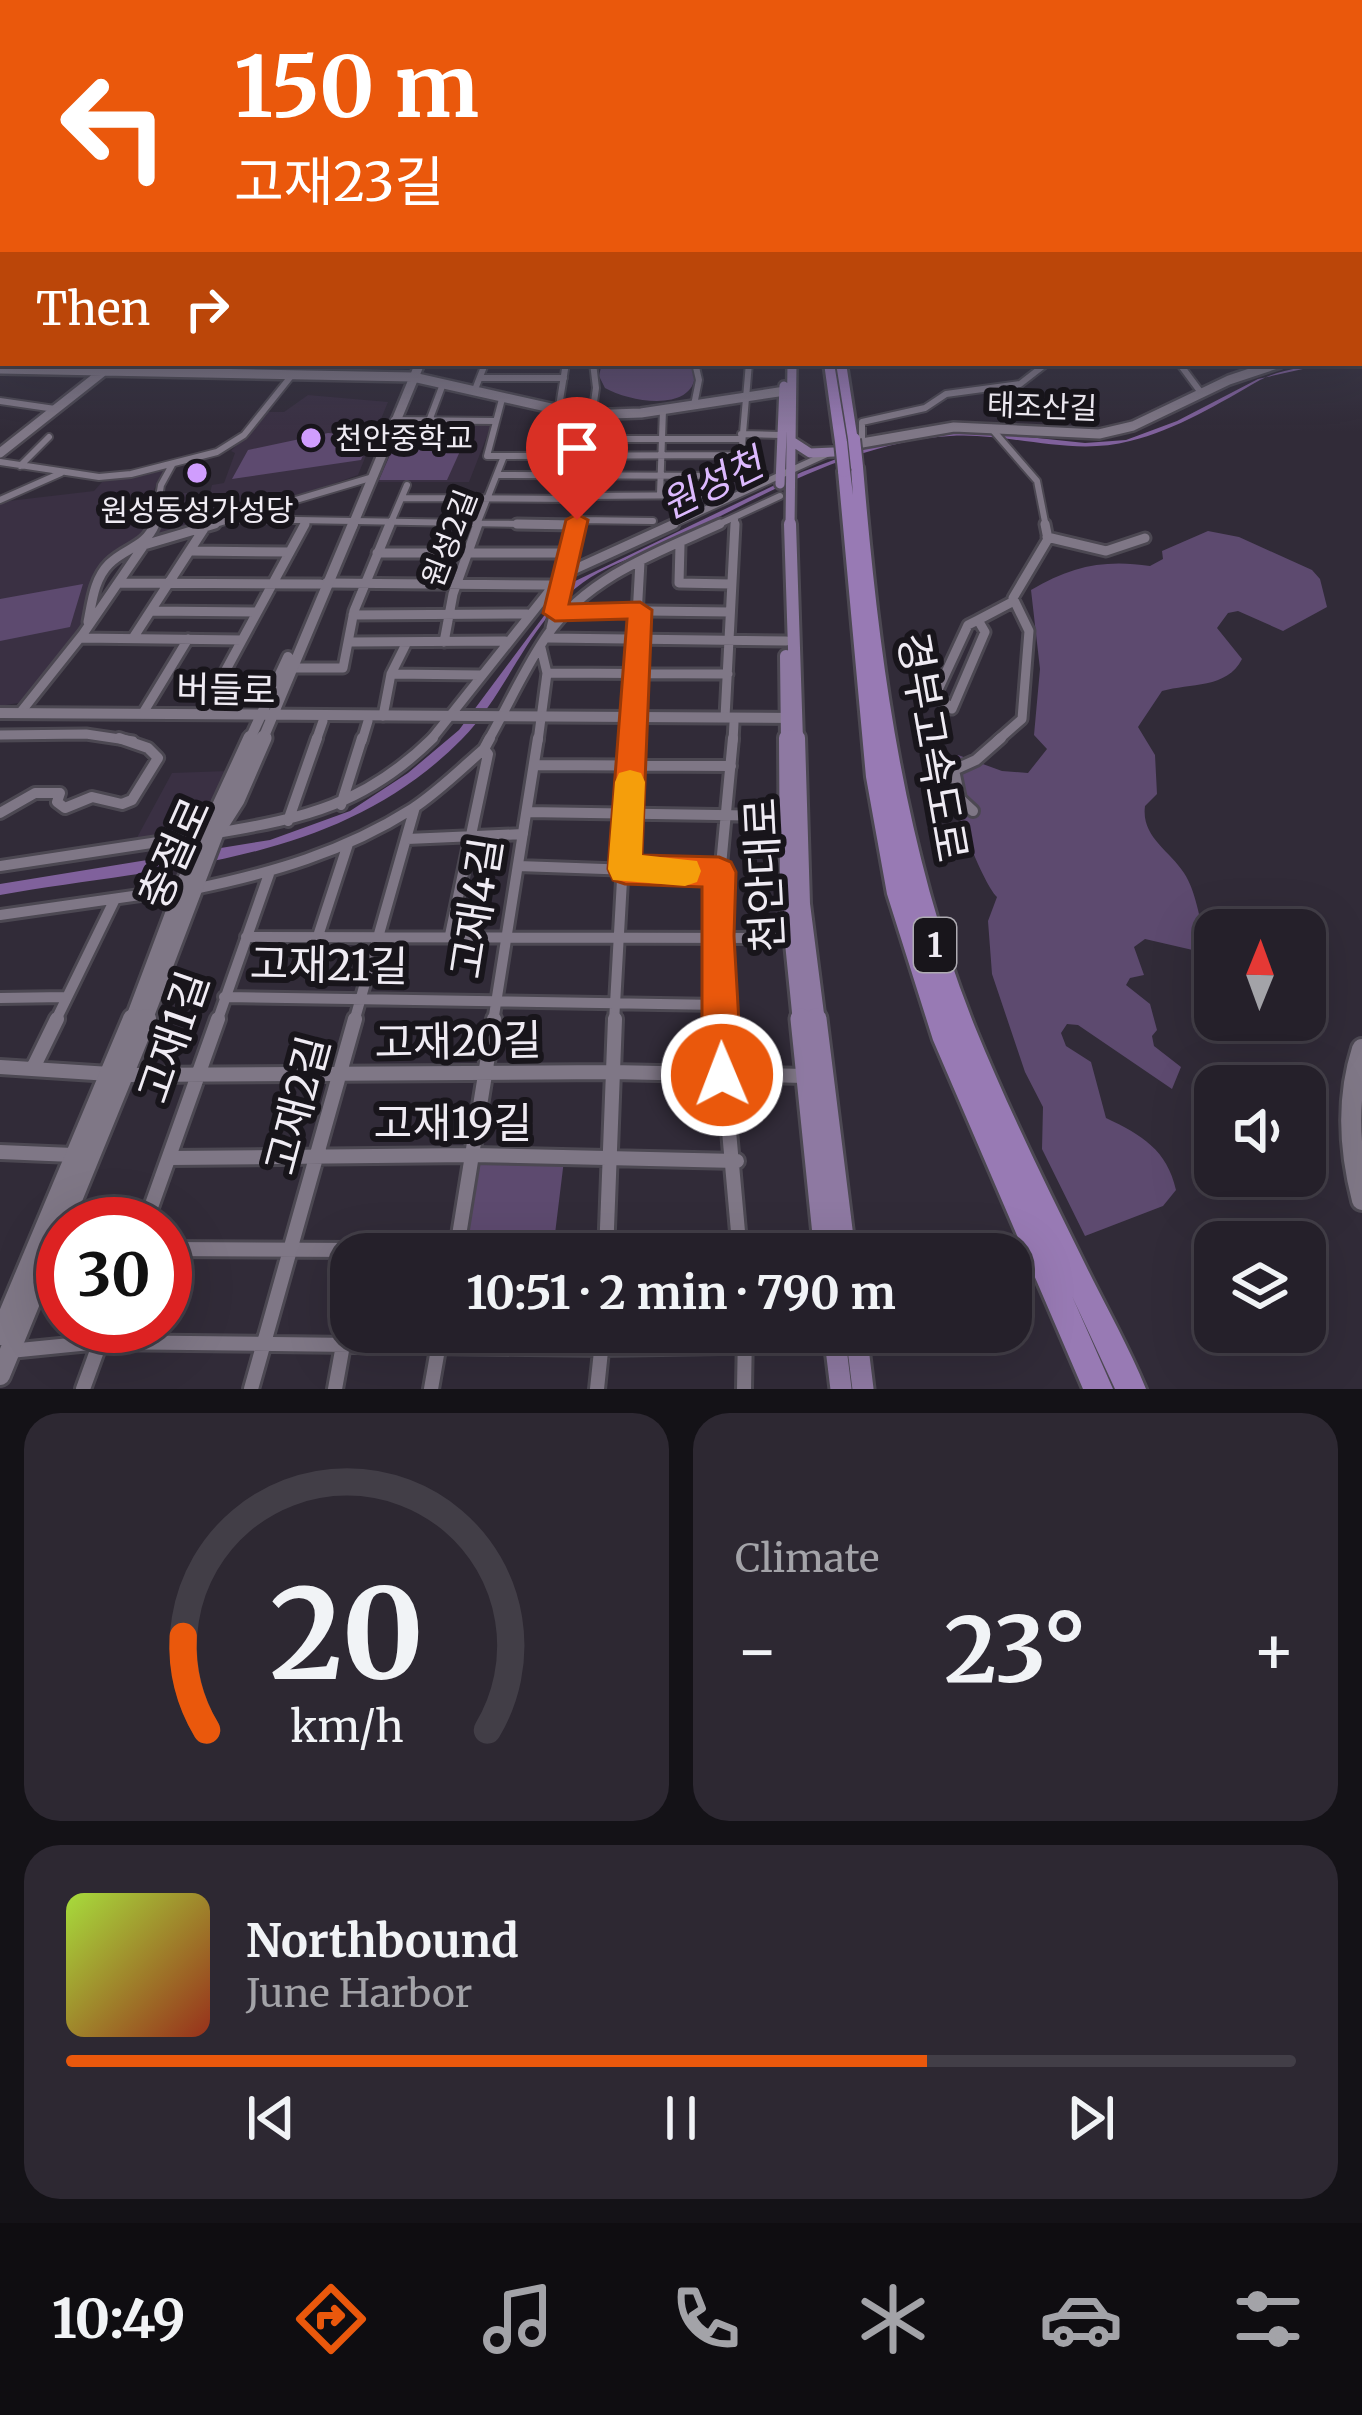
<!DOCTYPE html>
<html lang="en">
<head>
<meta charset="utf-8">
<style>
  :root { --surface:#25202a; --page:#2d2832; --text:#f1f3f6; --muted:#a3a3a8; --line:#423e47; --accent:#ea580c }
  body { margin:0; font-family:Merriweather,"Noto Sans KR",serif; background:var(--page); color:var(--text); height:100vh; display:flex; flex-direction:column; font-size:45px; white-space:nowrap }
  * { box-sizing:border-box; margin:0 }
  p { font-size:39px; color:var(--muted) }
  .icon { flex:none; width:66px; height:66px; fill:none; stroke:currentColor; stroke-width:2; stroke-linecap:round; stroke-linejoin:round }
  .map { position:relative; height:1389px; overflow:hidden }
  .details { display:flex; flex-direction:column; gap:24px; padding:24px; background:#141217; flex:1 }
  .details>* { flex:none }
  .top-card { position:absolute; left:0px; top:0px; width:1362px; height:366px; box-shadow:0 12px 48px #0002,0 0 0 3px var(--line); background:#ea580c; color:#fff; overflow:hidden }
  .needle { width:78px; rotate:1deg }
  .fabs { position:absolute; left:1194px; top:909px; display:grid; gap:24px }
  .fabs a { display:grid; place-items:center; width:132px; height:132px; border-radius:24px; background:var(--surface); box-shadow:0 12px 48px #0002,0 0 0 3px var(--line); font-size:60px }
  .speed { position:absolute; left:36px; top:1197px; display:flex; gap:24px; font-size:60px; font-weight:700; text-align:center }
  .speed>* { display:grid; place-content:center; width:156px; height:156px; border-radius:50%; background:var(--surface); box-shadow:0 12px 48px #0002,0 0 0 3px var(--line); line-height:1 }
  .speed .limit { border:18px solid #d22; background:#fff; color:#111 }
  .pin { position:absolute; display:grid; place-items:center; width:102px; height:102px; color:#fff; margin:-123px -51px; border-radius:50% 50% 50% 0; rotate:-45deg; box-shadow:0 0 12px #0007 }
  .pin .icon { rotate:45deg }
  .me { position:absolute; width:132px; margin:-66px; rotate:359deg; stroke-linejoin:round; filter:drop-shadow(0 0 9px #0008) }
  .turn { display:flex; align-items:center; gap:42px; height:252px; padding:0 36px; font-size:54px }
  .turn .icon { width:156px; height:156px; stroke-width:2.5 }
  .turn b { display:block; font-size:84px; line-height:102px }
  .then { display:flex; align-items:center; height:114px; padding:0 36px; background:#0003; gap:24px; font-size:45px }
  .big { font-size:90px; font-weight:700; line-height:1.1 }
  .details .card { flex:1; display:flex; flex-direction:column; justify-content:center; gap:18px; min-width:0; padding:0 42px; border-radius:36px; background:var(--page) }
  .details .dial { align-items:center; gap:0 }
  .dial svg { height:312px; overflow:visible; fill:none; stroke:var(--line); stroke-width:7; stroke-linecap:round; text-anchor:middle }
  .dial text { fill:var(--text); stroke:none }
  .song { display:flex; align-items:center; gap:36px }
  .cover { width:144px; height:144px; border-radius:18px; background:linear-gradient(135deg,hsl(80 70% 55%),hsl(10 70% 35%)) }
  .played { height:12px; border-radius:6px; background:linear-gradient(90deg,var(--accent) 70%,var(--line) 70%) }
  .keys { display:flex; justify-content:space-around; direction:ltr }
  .heat { display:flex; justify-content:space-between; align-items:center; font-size:66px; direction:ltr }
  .details .tiles { flex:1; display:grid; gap:24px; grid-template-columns:1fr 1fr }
  .card:last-child { grid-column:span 2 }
  .trip { position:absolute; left:330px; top:1233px; width:702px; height:120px; border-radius:36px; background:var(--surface); box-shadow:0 12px 48px #0002,0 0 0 3px var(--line); font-weight:700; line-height:120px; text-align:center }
  .dock { display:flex; height:192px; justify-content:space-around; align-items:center; background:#0f0d11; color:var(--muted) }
  .dock .icon { width:84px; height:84px }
  .dock .on { color:var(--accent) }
  .dock b { font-size:54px; color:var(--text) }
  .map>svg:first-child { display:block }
  .built { fill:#3a3043 }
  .green { fill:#5d4a6f }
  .water { fill:#80619c }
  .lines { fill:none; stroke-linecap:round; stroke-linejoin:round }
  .street-far4-casing { stroke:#4c4852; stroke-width:8 }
  .street-far3-casing { stroke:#4c4852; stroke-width:10 }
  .street-far2-casing { stroke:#4c4852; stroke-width:15 }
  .street-far1-casing { stroke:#4c4852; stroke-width:16 }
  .street-casing { stroke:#4c4852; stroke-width:20 }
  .secondary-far3-casing { stroke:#4c4852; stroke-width:14 }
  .secondary-far2-casing { stroke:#4c4852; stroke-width:16 }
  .secondary-far1-casing { stroke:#4c4852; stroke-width:21 }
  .secondary-casing { stroke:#4c4852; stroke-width:26 }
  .primary-far3-casing { stroke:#4c4852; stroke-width:14 }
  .primary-far2-casing { stroke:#4c4852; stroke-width:18 }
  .primary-far1-casing { stroke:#4c4852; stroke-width:22 }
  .primary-casing { stroke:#4c4852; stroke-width:27 }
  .highway-casing { stroke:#4c4852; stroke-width:6 }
  .street-far4 { stroke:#7f7786; stroke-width:4.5 }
  .street-far3 { stroke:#7f7786; stroke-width:6 }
  .street-far2 { stroke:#7f7786; stroke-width:9 }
  .street-far1 { stroke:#7f7786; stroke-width:10 }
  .street { stroke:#7f7786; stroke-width:14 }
  .secondary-far3 { stroke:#7f7786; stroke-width:9 }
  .secondary-far2 { stroke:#7f7786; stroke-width:10 }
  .secondary-far1 { stroke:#7f7786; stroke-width:15 }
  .secondary { stroke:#7f7786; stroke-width:20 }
  .primary-far3 { stroke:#8e79a2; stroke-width:9 }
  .primary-far2 { stroke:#8e79a2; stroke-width:12 }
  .primary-far1 { stroke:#8e79a2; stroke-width:16 }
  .primary { stroke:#8e79a2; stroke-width:21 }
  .highway { fill:#987ab4; fill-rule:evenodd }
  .highway-bridge-casing { stroke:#4c4852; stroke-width:16; stroke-linecap:butt }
  .highway-bridge { stroke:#987ab4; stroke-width:12 }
  .route { fill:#ea580c; stroke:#983908; stroke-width:3 }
  .slow { fill:#f59e0b }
  .poi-dot { fill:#d09dfe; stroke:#18151b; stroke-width:4.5 }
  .labels { text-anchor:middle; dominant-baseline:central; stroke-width:12; stroke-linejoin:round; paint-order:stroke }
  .far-street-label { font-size:30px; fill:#efebf3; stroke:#18151b }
  .far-poi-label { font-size:30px; fill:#efebf3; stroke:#18151b; text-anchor:start }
  .shield { fill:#18151b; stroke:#aeabb2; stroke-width:3 }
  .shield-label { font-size:33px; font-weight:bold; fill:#efebf3 }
  .street-label { font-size:36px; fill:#efebf3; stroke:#18151b }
  .water-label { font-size:39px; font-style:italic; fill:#dcb9fe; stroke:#18151b }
  .near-street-label { font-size:42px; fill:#efebf3; stroke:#18151b }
</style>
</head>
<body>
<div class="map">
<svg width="1362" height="1389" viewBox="0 0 1362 1389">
  <rect width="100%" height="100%" fill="#312b38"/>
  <path class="built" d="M 308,395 L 388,402 L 358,475 L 251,513 L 152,538 L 159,518 L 159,493 L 210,493 L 212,485 L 224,483 L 235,453 L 231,451 L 268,412 L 284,412 Z
    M 400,422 L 492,423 L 469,482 L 377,482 Z
    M 166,470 L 154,489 L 148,536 L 98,569 L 81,635 L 24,702 L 0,706 L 0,502 L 94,491 L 102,482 Z
    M 228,771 L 200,831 L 133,845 L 172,773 Z"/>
  <path class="green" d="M 602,363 L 694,363 C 705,414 633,404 605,388 L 599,376 Z
    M 328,433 L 371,437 L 361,460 L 232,479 L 248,450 Z
    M 393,448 L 461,449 L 447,480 L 379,480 Z
    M 1208,531 L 1239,537 L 1312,570 L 1320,579 L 1327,607 L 1283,631 L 1238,611 L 1228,613 L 1217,628 L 1242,659 C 1227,689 1190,683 1162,691 L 1138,727 L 1155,755 L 1157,794 L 1145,806 C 1141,837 1169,850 1184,873 C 1197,893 1198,918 1207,940 L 1197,951 L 1145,939 L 1134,947 L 1144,975 L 1130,978 L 1126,985 L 1150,1004 L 1157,1030 L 1152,1036 L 1154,1046 L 1181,1067 L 1172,1089 L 1078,1025 L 1067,1024 L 1061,1033 L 1066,1046 L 1091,1062 L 1106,1118 C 1142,1135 1167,1150 1176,1190 L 1163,1206 L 1085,1236 L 1042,1149 L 1043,1107 L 1025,1072 L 992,974 L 988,921 L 997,897 C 981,881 947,789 945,765 L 958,755 L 1002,771 L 1028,773 L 1047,749 L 1034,735 L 1040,669 L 1031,590 C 1071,566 1105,559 1150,566 L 1163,559 L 1162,551 Z
    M 83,584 L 70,627 L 0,641 L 0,599 Z
    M 483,1159 L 564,1160 L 554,1242 L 466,1240 L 478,1165 Z"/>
  <path class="water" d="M 1330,363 C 1308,367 1280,369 1260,380 C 1220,403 1176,430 1130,441 C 1071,457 1009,432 950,436 C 844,443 750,504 656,548 C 636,556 616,563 598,573 C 532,609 512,688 462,739 C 337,866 164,866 0,895 L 0,884 L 270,840 L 350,811 L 408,773 L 459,730 L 567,585 L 802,472 L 860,450 L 929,433 L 971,431 L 1085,443 L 1126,440 L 1177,421 L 1258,379 Z"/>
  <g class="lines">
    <g class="street-far4-casing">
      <path id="street-far4" d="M 1052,363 L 1101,363"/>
    </g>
    <g class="street-far3-casing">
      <path id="street-far3" d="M 1052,363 L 1101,363
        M 1179,363 L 1202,394
        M 480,378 L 564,378
        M 474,392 L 485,364 L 565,364
        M 0,401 L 55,409
        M 694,405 L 699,380 L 695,363
        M 394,420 L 496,421
        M 429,421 L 443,384
        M 991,428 L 1037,481 L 1046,527
        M 741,434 L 780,435
        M 590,439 L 741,439
        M 856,445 L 862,443 L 862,422 L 925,408 L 946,394 L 1020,384 L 1047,363
        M 504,456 L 739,455
        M 551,456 L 566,363
        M 0,462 L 99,477 L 131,474 L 217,452 L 244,435 L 292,375
        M 20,466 L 49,437
        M 497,475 L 739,476
        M 739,480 L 749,363
        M 660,494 L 663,410
        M 580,496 L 724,495
        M 402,498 L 580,499
        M 0,500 L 61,473
        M 240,519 L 576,525
        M 577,520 L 653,521
        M 154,527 L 161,485 L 172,465
        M 205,527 L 370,478
        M 389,527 L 407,485
        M 476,527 L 504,456 L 487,456 L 502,399
        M 576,527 L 596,388 L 593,363
        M 667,527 L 829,453
        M 713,527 L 780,496
        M 735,527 L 735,518"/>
    </g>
    <g class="street-far2-casing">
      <path id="street-far2" d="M 517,524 L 576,525
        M 1047,537 L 1106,551 L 1145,538
        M 680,545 L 679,583 L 731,584
        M 192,551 L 290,552
        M 377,553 L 566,553
        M 119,583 L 320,584
        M 326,583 L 549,585
        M 567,610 L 730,612
        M 151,611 L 257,612
        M 353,615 L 527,614
        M 978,620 L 985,632 L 952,709 L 936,694 L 968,625 Z
        M 978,620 L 1014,601
        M 88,622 C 92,602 94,579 109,564 C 126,547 145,548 155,524
        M 551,628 L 576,524
        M 80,638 L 242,640
        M 133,638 L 205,527
        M 549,638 L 786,641
        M 352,642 L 505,641
        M 444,642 L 453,594 L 478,524
        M 292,668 L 343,668 L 354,611 L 390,524
        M 547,673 L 728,674
        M 391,674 L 480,675
        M 20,713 L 83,634 L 144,545 L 215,524
        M 143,713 L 188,639
        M 202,714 L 305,524
        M 383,716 L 391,674 L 407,642
        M 725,717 L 735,524
        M 0,735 L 86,734 L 133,741
        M 316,741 L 323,721
        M 362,741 L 368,721
        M 430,741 L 562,575 L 674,524
        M 488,741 C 508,706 525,667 548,634 C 589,576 658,552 720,524
        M 538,741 L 547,673 L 541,648
        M 630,741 L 640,562
        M 733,741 L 734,723
        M 997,741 L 1022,719 L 1029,631 L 1013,598 L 1048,539 L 1045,524"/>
    </g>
    <g class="street-far1-casing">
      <path id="street-far1" d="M 534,765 L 731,766
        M 341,805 L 362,738
        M 973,811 L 960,799 L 954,770 L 976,760 L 1001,738
        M 527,812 L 787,816
        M 0,813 L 35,793 L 60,793 L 57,802 L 65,808 L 92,797 L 122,804 L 132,800 L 158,758 L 148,748 L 119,738
        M 288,821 L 317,738
        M 216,833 C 306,818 366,804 433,738
        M 407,839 L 523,834
        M 0,866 L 204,835
        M 518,866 L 719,873
        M 194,889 C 272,873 344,852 412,809 C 438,792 461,769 484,749 L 490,738
        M 0,915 L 182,889
        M 450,935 L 488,754 L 484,749
        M 318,936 L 348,844
        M 246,937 L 792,938
        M 224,997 L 720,1005
        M 0,998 L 66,997
        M 55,1022 L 115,899
        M 217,1022 L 269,874
        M 354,1022 L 415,807
        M 493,1022 L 538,738
        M 614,1022 L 630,738
        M 719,1022 L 717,908 L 733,738"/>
    </g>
    <g class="street-casing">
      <path id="street" d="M 719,1019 L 740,1254
        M 34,1066 L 57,1019
        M 0,1067 L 110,1074
        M 127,1075 L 612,1072 L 805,1076
        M 0,1152 L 73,1155
        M 170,1158 L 472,1155 L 737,1161
        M 145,1224 L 218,1019
        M 165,1249 L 740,1252
        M 456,1254 L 494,1019
        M 606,1254 L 615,1019
        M 10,1351 L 100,1342 L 603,1348 L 832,1344
        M 83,1389 L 106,1326
        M 251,1389 L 355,1019
        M 335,1389 L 343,1345
        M 431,1389 L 441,1332
        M 597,1389 L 603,1332
        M 744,1389 L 745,1332"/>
    </g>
    <g class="secondary-far3-casing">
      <path id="secondary-far3" d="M 0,369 L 413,377 L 582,415 L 641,413 L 785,391
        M 862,443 L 954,427 L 1099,434 L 1133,426 L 1229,380 L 1280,363
        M 0,453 L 114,363
        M 352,527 L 420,363"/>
    </g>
    <g class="secondary-far2-casing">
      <path id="secondary-far2" d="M 0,713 L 796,718
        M 249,741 L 288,657
        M 262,741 L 353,524"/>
    </g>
    <g class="secondary-far1-casing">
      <path id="secondary-far1" d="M 132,1022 L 185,881 L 251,738
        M 144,1022 L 216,833 L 237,800 L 264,738"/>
    </g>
    <g class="secondary-casing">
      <path id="secondary" d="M 1362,1049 C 1346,1099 1349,1150 1362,1200
        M 0,1335 L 133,1019
        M 0,1375 L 146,1019"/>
    </g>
    <g class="primary-far3-casing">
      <path id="primary-far3" d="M 793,442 L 810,453 L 834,452
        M 780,484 L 784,386
        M 790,527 L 792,363"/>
    </g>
    <g class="primary-far2-casing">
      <path id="primary-far2" d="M 790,524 L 797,741
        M 786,656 L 787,741"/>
    </g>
    <g class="primary-far1-casing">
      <path id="primary-far1" d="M 787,738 L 788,893 L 801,1022
        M 797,738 L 802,904 L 817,1022"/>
    </g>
    <g class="primary-casing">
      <path id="primary" d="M 801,1019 L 825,1254
        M 816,1019 L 845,1254
        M 834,1332 L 841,1389
        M 856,1332 L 863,1389"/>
    </g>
    <g class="highway-casing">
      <path id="highway" d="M 824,363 L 834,363 L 847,442 L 841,445 L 835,442 Z
        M 836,363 L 846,363 L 858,441 L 848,439 Z
        M 857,463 L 863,467 C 879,659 903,847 975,1027 C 1008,1108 1047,1187 1086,1266 C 1106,1307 1129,1347 1146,1389 L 1115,1389 L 1072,1296 L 1113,1389 L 1083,1389 L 933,1040 L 887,894 L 866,777 L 838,471 L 844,467 L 850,471 L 853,495 L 851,467 Z"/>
    </g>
    <use href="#street-far4" class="street-far4"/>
    <use href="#street-far3" class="street-far3"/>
    <use href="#street-far2" class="street-far2"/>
    <use href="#street-far1" class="street-far1"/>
    <use href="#street" class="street"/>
    <use href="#secondary-far3" class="secondary-far3"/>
    <use href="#secondary-far2" class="secondary-far2"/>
    <use href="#secondary-far1" class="secondary-far1"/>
    <use href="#secondary" class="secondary"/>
    <use href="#primary-far3" class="primary-far3"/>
    <use href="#primary-far2" class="primary-far2"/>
    <use href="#primary-far1" class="primary-far1"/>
    <use href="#primary" class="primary"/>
    <use href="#highway" class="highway"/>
    <g class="highway-bridge-casing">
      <path id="highway-bridge" d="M 854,439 L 857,467
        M 841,442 L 844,471"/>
    </g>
    <use href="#highway-bridge" class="highway-bridge"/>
  </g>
  <linearGradient id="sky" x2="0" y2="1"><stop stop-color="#1b181f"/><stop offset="0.55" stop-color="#484a5e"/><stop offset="1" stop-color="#484a5e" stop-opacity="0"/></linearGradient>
  <rect width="1362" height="432" fill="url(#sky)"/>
  <path class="route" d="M 577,514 L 588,520 L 569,604 L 640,602 L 652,610 L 642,855 L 719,857 L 731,862 L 736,872 L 734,936 L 742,1075 L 736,1089 L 722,1094 L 708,1089 L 702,1075 L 702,887 L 625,884 L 613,880 L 608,869 L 627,619 L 555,621 L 543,613 L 566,520 Z"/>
  <path class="slow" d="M 630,770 L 641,773 L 645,782 L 642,855 L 697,861 L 701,871 L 697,882 L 685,886 L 613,880 L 608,869 L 615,782 L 619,773 Z"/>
  <g class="poi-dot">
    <circle cx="311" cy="438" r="12"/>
    <circle cx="197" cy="473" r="12"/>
  </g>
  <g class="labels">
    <g class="far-street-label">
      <text transform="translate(1042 406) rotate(2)">태조산길</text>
      <text transform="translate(449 538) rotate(-69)">원성2길</text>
    </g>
    <g class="far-poi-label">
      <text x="335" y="438">천안중학교</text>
      <text x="197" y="510" text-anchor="middle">원성동성가성당</text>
    </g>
    <rect class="shield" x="914" y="918" width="42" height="54" rx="9"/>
    <g class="shield-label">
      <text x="935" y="945">1</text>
    </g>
    <g class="street-label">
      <text transform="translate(226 690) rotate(1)">버들로</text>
    </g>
    <g class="water-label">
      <text transform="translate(712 484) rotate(-26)">원성천</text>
    </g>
    <g class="near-street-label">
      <text transform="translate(933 747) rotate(80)">경부고속도로</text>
      <text transform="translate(174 853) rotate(-66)">충절로</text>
      <text transform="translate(764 875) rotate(-93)">천안대로</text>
      <text transform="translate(476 908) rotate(-81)">고재4길</text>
      <text transform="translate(329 965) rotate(1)">고재21길</text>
      <text transform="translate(173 1037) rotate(-71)">고재1길</text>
      <text transform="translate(458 1041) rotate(-1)">고재20길</text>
      <text transform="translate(297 1105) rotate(-75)">고재2길</text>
      <text x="453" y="1123">고재19길</text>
    </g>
  </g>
</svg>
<div class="fabs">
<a><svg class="needle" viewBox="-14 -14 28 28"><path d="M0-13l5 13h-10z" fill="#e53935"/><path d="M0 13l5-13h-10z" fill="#a3a3a8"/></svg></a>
<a><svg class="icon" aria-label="sound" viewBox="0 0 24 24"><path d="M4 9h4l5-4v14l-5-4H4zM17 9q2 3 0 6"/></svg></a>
<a><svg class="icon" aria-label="layers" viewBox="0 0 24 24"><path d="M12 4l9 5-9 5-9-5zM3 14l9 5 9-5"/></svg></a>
</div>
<div class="speed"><div class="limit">30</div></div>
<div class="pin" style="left:577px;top:520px;background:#d93025"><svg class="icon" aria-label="arrive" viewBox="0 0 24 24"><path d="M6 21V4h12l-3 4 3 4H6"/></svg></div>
<svg class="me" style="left:722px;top:1075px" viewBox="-20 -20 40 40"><circle r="17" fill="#ea580c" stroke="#fff" stroke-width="3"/><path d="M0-11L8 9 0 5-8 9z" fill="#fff"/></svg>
<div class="trip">10:51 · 2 min · 790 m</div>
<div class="top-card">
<div class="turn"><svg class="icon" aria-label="left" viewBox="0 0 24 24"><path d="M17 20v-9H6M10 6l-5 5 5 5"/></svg><div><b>150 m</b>고재23길</div></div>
<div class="then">Then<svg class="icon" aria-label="right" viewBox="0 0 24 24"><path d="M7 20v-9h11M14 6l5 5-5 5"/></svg></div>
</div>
</div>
<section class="details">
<div class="tiles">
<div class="card dial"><svg viewBox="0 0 100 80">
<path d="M14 69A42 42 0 1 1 86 69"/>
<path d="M14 69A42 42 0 0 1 8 45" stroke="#ea580c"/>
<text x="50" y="56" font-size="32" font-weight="700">20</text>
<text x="50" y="72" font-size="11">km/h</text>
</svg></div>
<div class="card"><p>Climate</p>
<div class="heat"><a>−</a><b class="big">23°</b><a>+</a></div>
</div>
<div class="card">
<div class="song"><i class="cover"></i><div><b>Northbound</b><p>June Harbor</p></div></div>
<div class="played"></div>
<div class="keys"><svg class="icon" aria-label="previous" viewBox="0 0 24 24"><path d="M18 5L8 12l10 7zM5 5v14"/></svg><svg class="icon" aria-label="pause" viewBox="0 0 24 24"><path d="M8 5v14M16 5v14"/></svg><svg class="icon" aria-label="next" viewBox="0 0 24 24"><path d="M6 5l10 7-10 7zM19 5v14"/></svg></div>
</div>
</div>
</section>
<nav class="dock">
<b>10:49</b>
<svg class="icon on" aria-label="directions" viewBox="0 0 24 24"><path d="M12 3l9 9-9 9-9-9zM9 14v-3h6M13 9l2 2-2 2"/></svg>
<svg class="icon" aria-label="music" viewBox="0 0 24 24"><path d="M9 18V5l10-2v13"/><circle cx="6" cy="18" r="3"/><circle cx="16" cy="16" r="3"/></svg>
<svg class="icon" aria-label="phone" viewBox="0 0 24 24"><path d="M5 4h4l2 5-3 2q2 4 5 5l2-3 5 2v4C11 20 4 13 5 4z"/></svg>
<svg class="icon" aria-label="climate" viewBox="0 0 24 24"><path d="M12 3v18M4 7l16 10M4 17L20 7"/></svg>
<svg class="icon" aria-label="car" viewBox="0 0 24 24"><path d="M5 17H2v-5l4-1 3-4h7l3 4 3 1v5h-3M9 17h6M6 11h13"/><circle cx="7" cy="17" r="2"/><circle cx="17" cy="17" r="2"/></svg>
<svg class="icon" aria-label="filters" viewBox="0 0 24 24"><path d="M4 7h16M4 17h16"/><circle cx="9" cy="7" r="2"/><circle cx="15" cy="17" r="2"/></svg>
</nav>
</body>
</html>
